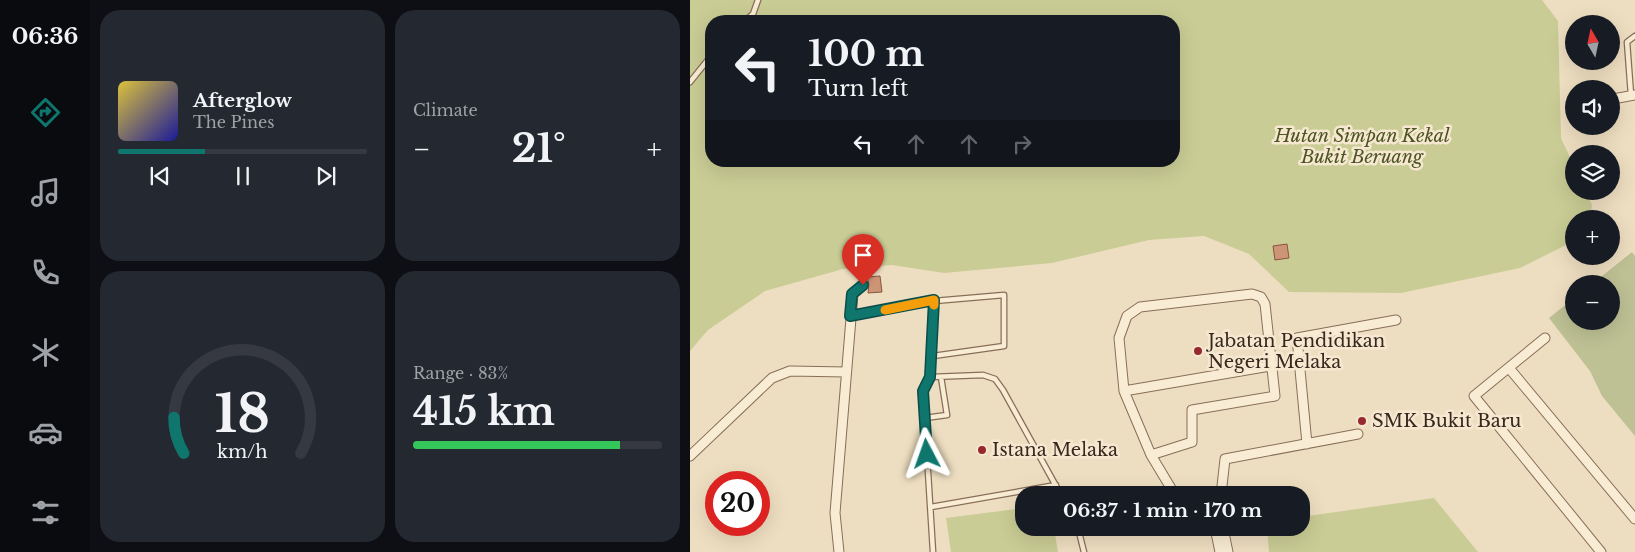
<!DOCTYPE html>
<html lang="en">
<head>
<meta charset="utf-8">
<style>
  :root { --surface:#171b24; --page:#242831; --text:#f1f3f6; --muted:#9ea1a6; --line:#363941; --accent:#0f766e }
  body { margin:0; font-family:"Libre Baskerville",serif; background:var(--page); color:var(--text); height:100vh; display:flex; flex-direction:column; font-size:19px; white-space:nowrap }
  * { box-sizing:border-box; margin:0 }
  p { font-size:16px; color:var(--muted) }
  .icon { flex:none; width:28px; height:28px; fill:none; stroke:currentColor; stroke-width:2; stroke-linecap:round; stroke-linejoin:round }
  .map { position:relative; flex:1; overflow:hidden }
  .details { display:flex; flex-direction:column; gap:10px; padding:10px; background:#0d0f14; width:600px }
  .details>* { flex:none }
  .guide { position:absolute; left:15px; top:15px; width:475px; height:152px; border-radius:20px; box-shadow:0 5px 20px #0002; background:#171b24; color:var(--text); overflow:hidden }
  .needle { width:32px; rotate:351deg }
  .tools { position:absolute; left:875px; top:15px; display:grid; gap:10px }
  .tools a { display:grid; place-items:center; width:55px; height:55px; border-radius:50%; background:var(--surface); box-shadow:0 5px 20px #0002; font-size:25px }
  .speed { position:absolute; left:15px; top:471px; display:flex; gap:10px; font-size:25px; font-weight:700; text-align:center }
  .speed>* { display:grid; place-content:center; width:65px; height:65px; border-radius:50%; background:var(--surface); box-shadow:0 5px 20px #0002; line-height:1 }
  .speed .limit { border:8px solid #d22; background:#fff; color:#111 }
  .pin { position:absolute; display:grid; place-items:center; width:42px; height:42px; color:#fff; margin:-51px -21px; border-radius:50% 50% 50% 0; rotate:-45deg; box-shadow:0 0 5px #0007 }
  .pin .icon { rotate:45deg }
  .me { position:absolute; width:55px; margin:-28px; rotate:356deg; stroke-linejoin:round; filter:drop-shadow(0 0 4px #0008) }
  .turn { display:flex; align-items:center; gap:18px; height:105px; padding:0 20px; font-size:22px }
  .turn .icon { width:65px; height:65px; stroke-width:2.5 }
  .turn b { display:block; font-size:35px; line-height:42px }
  .lanes { display:flex; align-items:center; height:48px; padding:0 20px; background:#0003; justify-content:center; gap:25px; direction:ltr }
  .lanes .off { opacity:.35 }
  .big { font-size:38px; font-weight:700; line-height:1.1 }
  .details .widget { flex:1; display:flex; flex-direction:column; justify-content:center; gap:8px; min-width:0; padding:0 18px; border-radius:20px; background:var(--page) }
  .details .dial { align-items:center; gap:0 }
  .dial svg { height:130px; overflow:visible; fill:none; stroke:var(--line); stroke-width:7; stroke-linecap:round; text-anchor:middle }
  .dial text { fill:var(--text); stroke:none }
  .song { display:flex; align-items:center; gap:15px }
  .cover { width:60px; height:60px; border-radius:8px; background:linear-gradient(135deg,hsl(50 70% 55%),hsl(240 70% 35%)) }
  .played { height:5px; border-radius:2px; background:linear-gradient(90deg,var(--accent) 35%,var(--line) 35%) }
  .keys { display:flex; justify-content:space-around; direction:ltr }
  .heat { display:flex; justify-content:space-between; align-items:center; font-size:28px; direction:ltr }
  .charge { height:8px; border-radius:4px; background:linear-gradient(90deg,#34c759 83%,var(--line) 0) }
  .details .tiles { flex:1; display:grid; gap:10px; grid-template-columns:repeat(2,1fr) }
  .trip { position:absolute; left:325px; top:486px; width:295px; height:50px; border-radius:20px; background:var(--surface); box-shadow:0 5px 20px #0002; font-weight:700; line-height:50px; text-align:center }
  main { display:flex; flex:1; min-height:0 }
  .tab-bar { display:flex; flex-direction:column; width:90px; justify-content:space-around; align-items:center; background:#090b0e; color:var(--muted) }
  .tab-bar .icon { width:35px; height:35px }
  .tab-bar .active { color:var(--accent) }
  .tab-bar b { font-size:22px; color:var(--text) }
  .map>svg:first-child { display:block }
  .green { fill:#cacc95; fill-rule:evenodd }
  .cemetery { fill:#bec194 }
  .building { fill:#cd9476; stroke:#87563e }
  .lines { fill:none; stroke-linecap:round; stroke-linejoin:round }
  .service-casing { stroke:#886e58; stroke-width:7 }
  .minor-casing { stroke:#886e58; stroke-width:11 }
  .service { stroke:#f9ecd4; stroke-width:4.5 }
  .minor { stroke:#f9ecd4; stroke-width:9 }
  .route-casing { stroke:#0a4d48; stroke-width:12 }
  .route { stroke:#0f766e; stroke-width:9 }
  .slow { stroke:#f59e0b; stroke-width:9 }
  .poi-dot { fill:#972830; stroke:#f6e8d0; stroke-width:2 }
  .labels { text-anchor:middle; dominant-baseline:central; stroke-width:5; stroke-linejoin:round; paint-order:stroke }
  .park-label { font-size:18px; font-style:italic; fill:#4b5423; stroke:#f6e8d0 }
  .poi-label { font-size:18px; fill:#37281d; stroke:#f6e8d0; text-anchor:start }
</style>
</head>
<body>
<main>
<nav class="tab-bar">
<b>06:36</b>
<svg class="icon active" aria-label="directions" viewBox="0 0 24 24"><path d="M12 3l9 9-9 9-9-9zM9 14v-3h6M13 9l2 2-2 2"/></svg>
<svg class="icon" aria-label="music" viewBox="0 0 24 24"><path d="M9 18V5l10-2v13"/><circle cx="6" cy="18" r="3"/><circle cx="16" cy="16" r="3"/></svg>
<svg class="icon" aria-label="phone" viewBox="0 0 24 24"><path d="M5 4h4l2 5-3 2q2 4 5 5l2-3 5 2v4C11 20 4 13 5 4z"/></svg>
<svg class="icon" aria-label="climate" viewBox="0 0 24 24"><path d="M12 3v18M4 7l16 10M4 17L20 7"/></svg>
<svg class="icon" aria-label="car" viewBox="0 0 24 24"><path d="M5 17H2v-5l4-1 3-4h7l3 4 3 1v5h-3M9 17h6M6 11h13"/><circle cx="7" cy="17" r="2"/><circle cx="17" cy="17" r="2"/></svg>
<svg class="icon" aria-label="filters" viewBox="0 0 24 24"><path d="M4 7h16M4 17h16"/><circle cx="9" cy="7" r="2"/><circle cx="15" cy="17" r="2"/></svg>
</nav>
<section class="details">
<div class="tiles">
<div class="widget">
<div class="song"><i class="cover"></i><div><b>Afterglow</b><p>The Pines</p></div></div>
<div class="played"></div>
<div class="keys"><svg class="icon" aria-label="previous" viewBox="0 0 24 24"><path d="M18 5L8 12l10 7zM5 5v14"/></svg><svg class="icon" aria-label="pause" viewBox="0 0 24 24"><path d="M8 5v14M16 5v14"/></svg><svg class="icon" aria-label="next" viewBox="0 0 24 24"><path d="M6 5l10 7-10 7zM19 5v14"/></svg></div>
</div>
<div class="widget"><p>Climate</p>
<div class="heat"><a>−</a><b class="big">21°</b><a>+</a></div>
</div>
<div class="widget dial"><svg viewBox="0 0 100 80">
<path d="M14 69A42 42 0 1 1 86 69"/>
<path d="M14 69A42 42 0 0 1 8 47" stroke="#0f766e"/>
<text x="50" y="56" font-size="32" font-weight="700">18</text>
<text x="50" y="72" font-size="11">km/h</text>
</svg></div>
<div class="widget"><p>Range · 83%</p><b class="big">415 km</b><div class="charge"></div></div>
</div>
</section>
<div class="map">
<svg width="945" height="552" viewBox="0 0 945 552">
  <rect width="100%" height="100%" fill="#eedec1"/>
  <path class="green" d="M 0,0 L 852,0 L 868,21 L 871,138 L 884,166 L 884,191 L 896,191 L 902,205 L 900,219 L 884,219 L 884,241 L 830,268 L 711,293 L 599,292 L 559,254 L 514,236 L 459,240 L 362,263 L 254,273 L 202,265 L 153,269 L 75,291 L 18,330 L 0,351 ZM 21,21 L 484,21 L 484,161 L 21,161 Z
    M 744,498 L 788,552 L 579,552 L 577,528 L 611,528 L 611,517 Z
    M 334,508 L 334,528 L 364,528 L 368,552 L 261,552 L 256,518 Z"/>
  <path class="cemetery" d="M 942,252 L 945,256 L 945,436 L 912,396 L 900,371 L 859,318 L 884,298 L 884,321 L 921,321 L 921,284 L 902,284 Z"/>
  <path class="building" d="M 597,244 L 599,258 L 585,260 L 583,246 Z
    M 190,276 L 192,292 L 178,293 L 179,284 L 177,277 Z"/>
  <g class="lines">
    <g class="service-casing">
      <path id="service" d="M 55,21 L 63,14 L 68,0
        M 0,82 L 21,56
        M 941,95 L 937,42 L 945,36
        M 162,316 L 244,301 L 314,295 L 314,346 L 243,356
        M 241,377 L 293,375 L 305,379 L 313,390 L 371,495
        M 235,418 L 257,415 L 251,377
        M 241,507 L 366,485
        M 388,528 L 394,552
        M 243,552 L 233,391 L 241,377 L 244,301"/>
    </g>
    <g class="minor-casing">
      <path id="minor" d="M 923,99 L 945,95
        M 855,338 L 784,396 L 911,552
        M 819,368 L 945,519
        M 434,391 L 580,366
        M 617,444 L 607,338 L 706,320
        M 461,455 L 502,442 L 502,410 L 585,396 L 575,304 L 571,297 L 562,294 L 450,307 L 437,316 L 429,338 L 434,391 L 461,455 L 485,495
        M 0,456 L 82,378 L 100,371 L 156,372
        M 531,495 L 535,459 L 668,434
        M 525,528 L 530,552
        M 533,528 L 538,552
        M 149,552 L 145,513 L 163,294 L 173,285"/>
    </g>
    <use href="#service" class="service"/>
    <use href="#minor" class="minor"/>
  </g>
  <g class="lines">
    <g class="route-casing">
      <path id="route" d="M 173,285 L 162,294 L 160,316 L 244,300 L 240,377 L 233,391 L 237,454"/>
    </g>
    <use href="#route" class="route"/>
    <path class="slow" d="M 195,310 L 244,300 L 244,305"/>
  </g>
  <g class="poi-dot">
    <circle cx="508" cy="351" r="5"/>
    <circle cx="672" cy="421" r="5"/>
    <circle cx="292" cy="450" r="5"/>
  </g>
  <g class="labels">
    <g class="park-label">
      <text x="672" y="136">Hutan Simpan Kekal<tspan x="672" dy="21">Bukit Beruang</tspan></text>
    </g>
    <g class="poi-label">
      <text x="518" y="341">Jabatan Pendidikan<tspan x="518" dy="21">Negeri Melaka</tspan></text>
      <text x="682" y="421">SMK Bukit Baru</text>
      <text x="302" y="450">Istana Melaka</text>
    </g>
  </g>
</svg>
<div class="tools">
<a><svg class="needle" viewBox="-14 -14 28 28"><path d="M0-13l5 13h-10z" fill="#e53935"/><path d="M0 13l5-13h-10z" fill="#9ea1a6"/></svg></a>
<a><svg class="icon" aria-label="sound" viewBox="0 0 24 24"><path d="M4 9h4l5-4v14l-5-4H4zM17 9q2 3 0 6"/></svg></a>
<a><svg class="icon" aria-label="layers" viewBox="0 0 24 24"><path d="M12 4l9 5-9 5-9-5zM3 14l9 5 9-5"/></svg></a>
<a>+</a>
<a>−</a>
</div>
<div class="speed"><div class="limit">20</div></div>
<div class="pin" style="left:173px;top:285px;background:#d93025"><svg class="icon" aria-label="arrive" viewBox="0 0 24 24"><path d="M6 21V4h12l-3 4 3 4H6"/></svg></div>
<svg class="me" style="left:237px;top:454px" viewBox="-20 -20 40 40"><path d="M0-17L14 15 0 8-14 15z" fill="#0f766e" stroke="#fff" stroke-width="4"/></svg>
<div class="trip">06:37 · 1 min · 170 m</div>
<div class="guide">
<div class="turn"><svg class="icon" aria-label="left" viewBox="0 0 24 24"><path d="M17 20v-9H6M10 6l-5 5 5 5"/></svg><div><b>100 m</b>Turn left</div></div>
<div class="lanes"><svg class="icon" aria-label="left" viewBox="0 0 24 24"><path d="M17 20v-9H6M10 6l-5 5 5 5"/></svg><svg class="icon off" aria-label="ahead" viewBox="0 0 24 24"><path d="M12 20V5M6 11l6-6 6 6"/></svg><svg class="icon off" aria-label="ahead" viewBox="0 0 24 24"><path d="M12 20V5M6 11l6-6 6 6"/></svg><svg class="icon off" aria-label="right" viewBox="0 0 24 24"><path d="M7 20v-9h11M14 6l5 5-5 5"/></svg></div>
</div>
</div>
</main>
</body>
</html>
